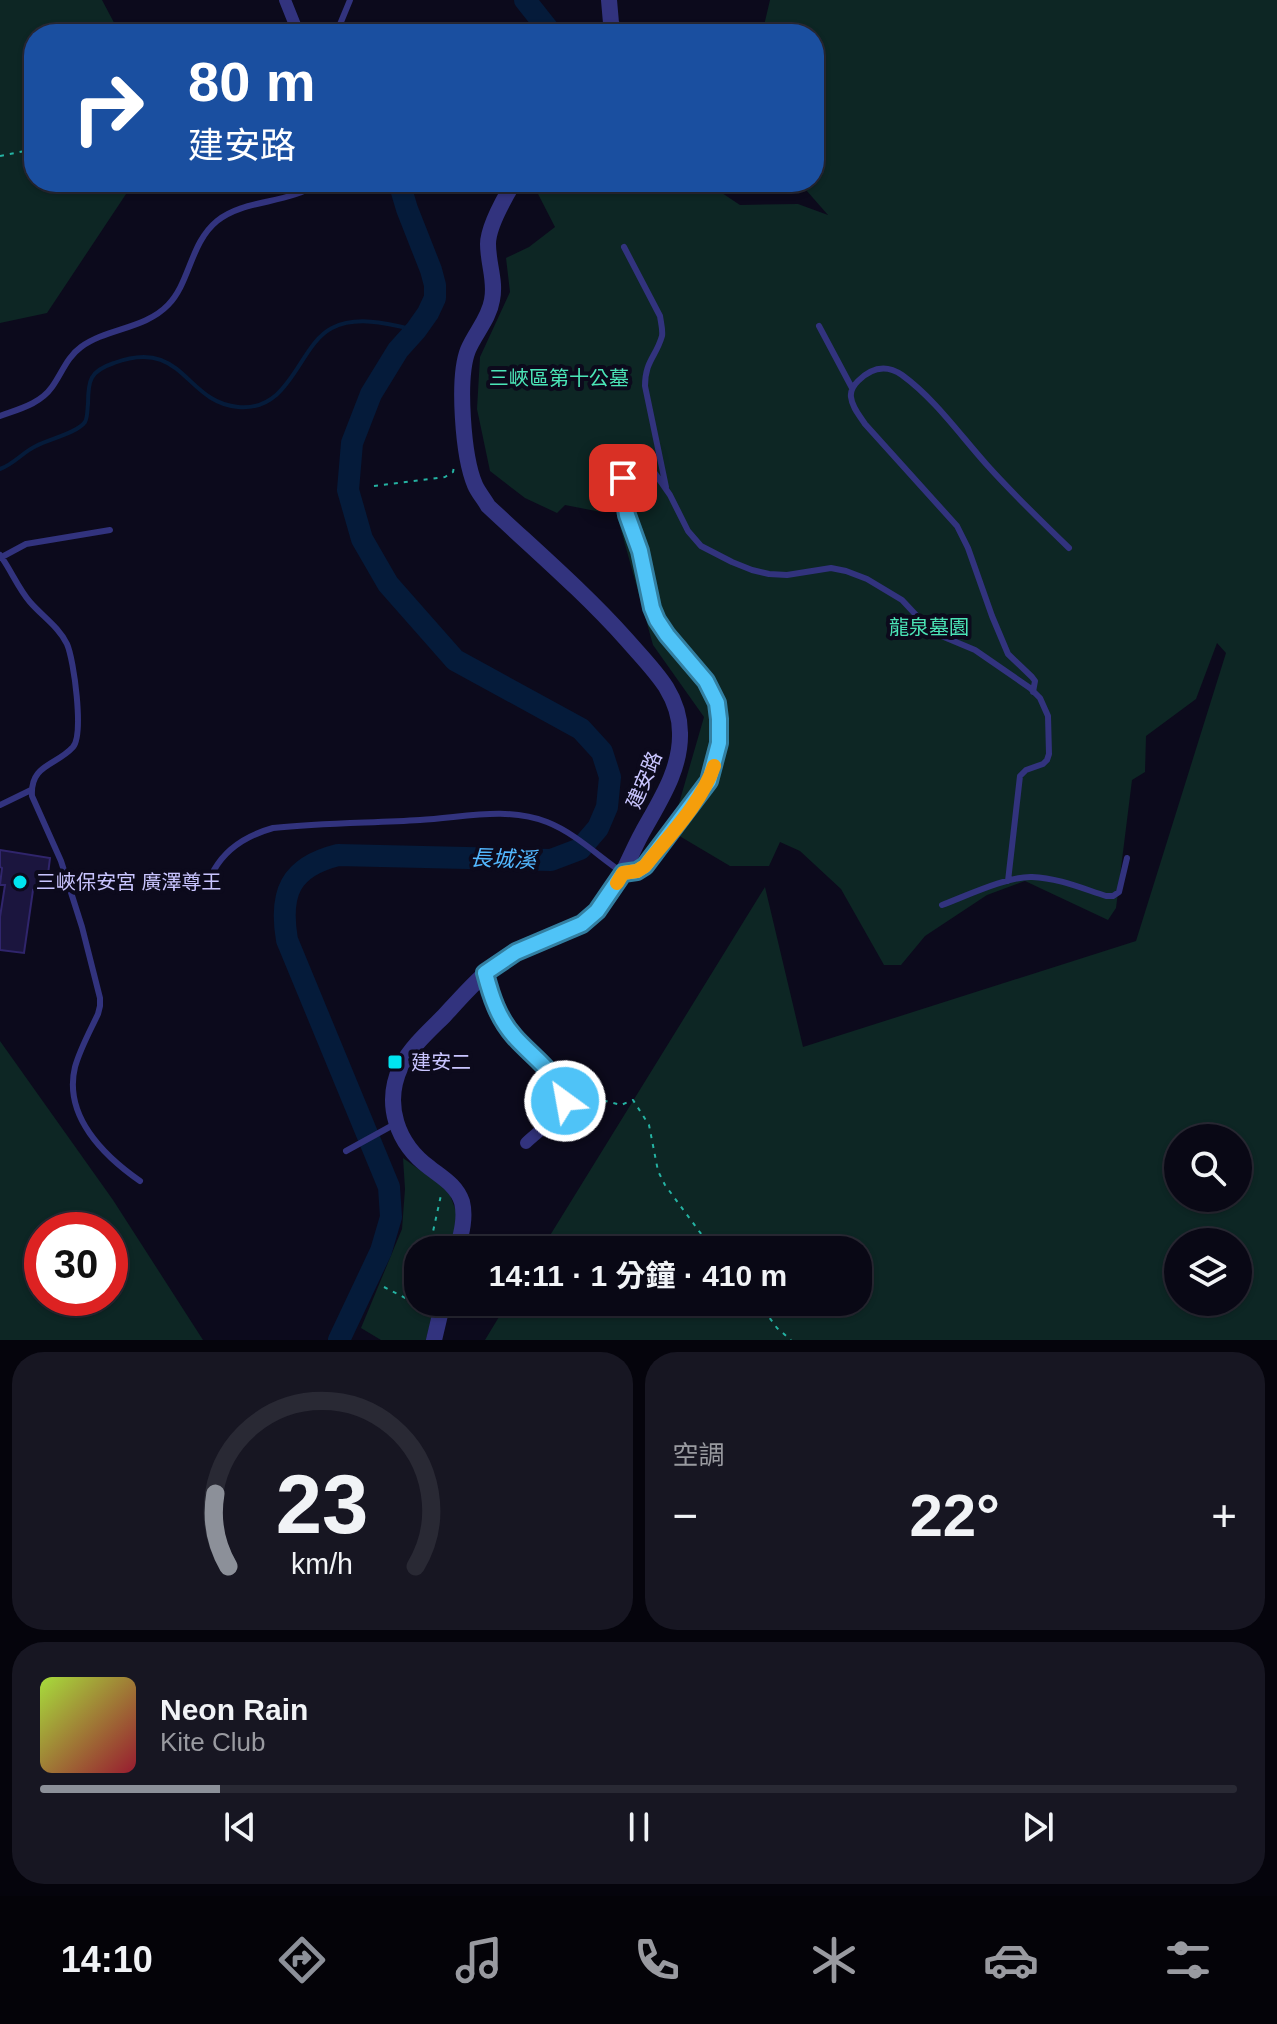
<!DOCTYPE html>
<html lang="zh-TW">
<head>
<meta charset="utf-8">
<style>
  :root { --surface:#090815; --page:#171622; --text:#f1f3f6; --muted:#999aa0; --line:#292934; --accent:#8c9099 }
  body { margin:0; font-family:Arial,"Noto Sans TC",sans-serif; background:var(--page); color:var(--text); height:100vh; display:flex; flex-direction:column; font-size:30px; white-space:nowrap }
  * { box-sizing:border-box; margin:0 }
  p { font-size:26px; color:var(--muted) }
  .icon { flex:none; width:44px; height:44px; fill:none; stroke:currentColor; stroke-width:2; stroke-linecap:round; stroke-linejoin:round }
  .map { position:relative; height:1340px; overflow:hidden }
  .drawer { display:flex; flex-direction:column; gap:12px; padding:12px; background:#05040c; flex:1 }
  .drawer>* { flex:none }
  .top-card { position:absolute; left:24px; top:24px; width:800px; height:168px; border-radius:32px; box-shadow:0 2px 6px #0004,0 0 0 2px var(--line); background:#1a4fa0; color:#fff; overflow:hidden }
  .tools { position:absolute; left:1164px; top:1124px; display:grid; gap:16px }
  .tools a { display:grid; place-items:center; width:88px; height:88px; border-radius:50%; background:var(--surface); box-shadow:0 2px 6px #0004,0 0 0 2px var(--line); font-size:40px }
  .speed { position:absolute; left:24px; top:1212px; display:flex; gap:16px; font-size:40px; font-weight:700; text-align:center }
  .speed>* { display:grid; place-content:center; width:104px; height:104px; border-radius:50%; background:var(--surface); box-shadow:0 2px 6px #0004,0 0 0 2px var(--line); line-height:1 }
  .speed .limit { border:12px solid #d22; background:#fff; color:#111 }
  .pin { position:absolute; display:grid; place-items:center; width:68px; height:68px; color:#fff; margin:-34px; border-radius:16px; box-shadow:0 4px 12px #0006 }
  .me { position:absolute; width:88px; margin:-44px; rotate:328deg; stroke-linejoin:round; filter:drop-shadow(0 0 6px #0008) }
  .turn { display:flex; align-items:center; gap:28px; height:168px; padding:0 32px; font-size:36px }
  .turn .icon { width:104px; height:104px; stroke-width:2.5 }
  .turn b { display:block; font-size:56px; line-height:68px }
  .big { font-size:60px; font-weight:700; line-height:1.1 }
  .drawer .widget { flex:1; display:flex; flex-direction:column; justify-content:center; gap:12px; min-width:0; padding:0 28px; border-radius:32px; background:var(--page) }
  .drawer .dial { align-items:center; gap:0 }
  .dial svg { height:208px; overflow:visible; fill:none; stroke:var(--line); stroke-width:7; stroke-linecap:round; text-anchor:middle }
  .dial text { fill:var(--text); stroke:none }
  .song { display:flex; align-items:center; gap:24px }
  .cover { width:96px; height:96px; border-radius:12px; background:linear-gradient(135deg,hsl(80 70% 55%),hsl(350 70% 35%)) }
  .played { height:8px; border-radius:4px; background:linear-gradient(90deg,var(--accent) 15%,var(--line) 15%) }
  .keys { display:flex; justify-content:space-around; direction:ltr }
  .heat { display:flex; justify-content:space-between; align-items:center; font-size:44px; direction:ltr }
  .drawer .tiles { flex:1; display:grid; gap:12px; grid-template-columns:1fr 1fr }
  .widget:last-child { grid-column:span 2 }
  .trip { position:absolute; left:404px; top:1236px; width:468px; height:80px; border-radius:32px; background:var(--surface); box-shadow:0 2px 6px #0004,0 0 0 2px var(--line); font-weight:700; line-height:80px; text-align:center }
  .menu { display:flex; height:128px; justify-content:space-around; align-items:center; background:#040308; color:var(--muted) }
  .menu .icon { width:56px; height:56px }
  .menu .selected { color:var(--accent) }
  .menu b { font-size:36px; color:var(--text) }
  .map>svg:first-child { display:block }
  .green { fill:#0d2624; fill-rule:evenodd }
  .lines { fill:none; stroke-linecap:round; stroke-linejoin:round }
  .stream { stroke:#051b3a; stroke-width:4 }
  .river { stroke:#051b3a; stroke-width:22 }
  .building { fill:#1b153e; stroke:#30256c; stroke-width:2 }
  .path { stroke:#25b3a3; stroke-width:2; stroke-dasharray:4 6; stroke-linecap:butt }
  .service { stroke:#32337e; stroke-width:6 }
  .minor { stroke:#32337e; stroke-width:12 }
  .tertiary { stroke:#32337e; stroke-width:16 }
  .route-casing { stroke:#337fa1; stroke-width:20 }
  .route { stroke:#4fc3f7; stroke-width:14 }
  .slow { stroke:#f59e0b; stroke-width:14 }
  .poi-dot { fill:#00e4f0; stroke:#0c0a1c; stroke-width:3 }
  .labels { text-anchor:middle; dominant-baseline:central; stroke-width:8; stroke-linejoin:round; paint-order:stroke }
  .park-label { font-size:20px; fill:#4be5b7; stroke:#0c0a1c }
  .street-label { font-size:20px; fill:#c9c5ff; stroke:#0c0a1c }
  .poi-label { font-size:20px; fill:#c9c5ff; stroke:#0c0a1c; text-anchor:start }
  .water-label { font-size:22px; font-style:italic; fill:#53b8ff; stroke:#0c0a1c }
</style>
</head>
<body>
<div class="map">
<svg width="1277" height="1340" viewBox="0 0 1277 1340">
  <rect width="100%" height="100%" fill="#0c0a1c"/>
  <path class="green" d="M 0,0 L 102,0 L 120,34 L 34,34 L 34,182 L 134,182 L 47,313 L 0,323 Z
    M 770,0 L 1277,0 L 1277,1340 L 485,1340 L 508,1302 L 858,1302 L 858,1250 L 541,1250 L 765,887 L 803,1047 L 1136,941 L 1226,653 L 1217,643 L 1196,699 L 1146,736 L 1145,772 L 1132,780 L 1116,908 L 1108,920 L 1025,881 L 987,895 L 925,936 L 901,965 L 884,965 L 841,889 L 800,851 L 780,842 L 769,866 L 730,866 L 671,831 L 704,717 L 653,645 L 613,501 L 601,512 L 565,505 L 557,513 L 525,498 L 490,471 L 477,409 L 480,357 L 510,292 L 506,258 L 529,247 L 555,227 L 536,190 L 551,182 L 717,182 L 719,191 L 740,205 L 798,204 L 828,215 L 799,182 L 814,182 L 814,34 L 762,34 ZM 1178,1138 L 1238,1138 L 1238,1198 L 1178,1198 ZM 1178,1242 L 1238,1242 L 1238,1302 L 1178,1302 Z
    M 0,1041 L 113,1200 L 203,1340 L 0,1340 ZM 42,1230 L 110,1230 L 110,1298 L 42,1298 Z
    M 403,1158 L 448,1190 L 458,1216 L 449,1250 L 418,1250 L 418,1302 L 435,1302 L 426,1340 L 381,1340 L 361,1328 L 402,1229 L 405,1189 Z"/>
  <g class="lines">
    <path class="stream" d="M 0,469 C 14,464 23,452 36,446 C 49,439 77,433 85,422 C 88,416 87,410 88,404 C 88,380 90,371 114,363 C 184,337 184,402 238,407 C 292,412 298,345 332,328 C 357,315 390,324 416,330"/>
    <path class="river" d="M 525,0 L 552,34
      M 339,1340 L 381,1251 L 391,1217 L 389,1187 L 287,940 C 279,893 290,867 338,855 L 551,860 L 580,849 L 598,828 L 607,807 L 610,777 L 602,752 L 581,729 L 455,660 L 388,584 L 362,539 L 348,490 L 352,443 L 371,394 L 398,350 L 416,330 L 428,313 L 435,298 L 435,285 L 431,270 L 407,209 L 399,182"/>
  </g>
  <path class="building" d="M 0,850 L 50,858 L 48,874 L 42,873 L 39,891 L 33,890 L 24,953 L 0,950 L 0,917 L 5,885 L 0,885 L 2,868 L 0,867 Z"/>
  <g class="lines">
    <path class="path" d="M 0,156 L 34,149
      M 203,182 L 261,193
      M 374,486 L 445,477 L 453,472 L 454,467
      M 574,1090 L 593,1084 L 602,1100 L 621,1105 L 633,1100 L 649,1125 L 658,1171 L 665,1185 L 713,1250
      M 429,1250 L 441,1195
      M 384,1287 L 417,1304
      M 418,1298 L 417,1304 L 425,1307
      M 758,1302 L 777,1328 L 791,1340"/>
    <path class="service" d="M 336,34 L 350,0
      M 624,247 L 660,316 C 661,323 663,330 662,336 C 656,357 645,361 645,386 L 666,487
      M 819,326 L 852,388
      M 0,416 C 19,409 40,404 52,387 C 62,373 67,357 81,347 C 107,328 145,329 168,305 C 190,283 190,243 217,221 C 246,198 289,205 319,182
      M 0,555 C 11,570 18,588 30,602 C 42,616 59,627 67,644 C 74,660 84,734 73,747 C 56,766 30,764 32,796 L 61,861 L 82,927 L 100,998 L 100,1006 L 98,1014 C 90,1031 80,1049 75,1067 C 63,1116 104,1156 140,1181
      M 0,558 L 26,544 L 110,530
      M 1033,692 L 1035,681 L 1032,677 L 1008,654 L 992,616 L 968,548 L 957,526 L 865,424 C 859,415 852,407 851,397 C 850,390 854,385 858,381 C 871,368 886,364 902,375 C 935,399 960,435 987,465 C 1013,494 1041,521 1069,548
      M 0,805 L 31,790
      M 214,870 C 227,847 248,835 273,828 C 322,823 371,823 420,820 C 462,818 505,806 547,822 C 575,833 598,856 623,873 L 637,871 L 645,866 C 673,830 714,790 719,742 C 725,684 685,665 658,622 C 646,601 645,575 640,551 C 633,523 610,486 630,458 L 638,457 L 645,459 L 670,495 L 688,531 L 701,546 L 732,562 L 752,570 L 769,574 L 787,575 L 831,568 L 846,571 L 867,579 L 902,600 L 932,632 L 975,650 L 1030,688 L 1040,698 L 1048,716 L 1049,754 L 1047,760 L 1043,764 L 1026,770 L 1020,776 L 1008,881
      M 942,905 C 966,896 1008,876 1032,877 C 1058,878 1081,888 1106,896 L 1113,896 L 1119,892 L 1127,858
      M 346,1151 L 395,1124"/>
    <path class="minor" d="M 285,0 L 295,25 L 302,34
      M 485,973 C 488,985 491,997 496,1009 C 506,1032 526,1049 543,1066 C 552,1076 567,1088 564,1102 C 561,1116 536,1133 526,1143"/>
    <path class="tertiary" d="M 609,0 L 611,23 L 616,34
      M 457,1250 C 461,1235 466,1218 462,1202 C 457,1186 443,1178 430,1168 C 397,1144 383,1104 401,1066 C 411,1047 429,1031 444,1016 C 466,992 487,967 516,952 C 537,940 562,936 583,923 C 614,903 625,864 642,833 C 659,802 681,770 680,733 C 680,717 674,700 666,687 C 655,670 640,655 627,640 C 584,592 535,550 488,506 C 484,499 478,492 475,485 C 463,457 457,378 468,350 C 475,333 489,319 492,300 C 496,281 488,264 488,244 C 488,227 505,197 514,182
      M 434,1340 L 443,1302"/>
  </g>
  <g class="lines">
    <g class="route-casing">
      <path id="route" d="M 565,1101 C 560,1074 531,1056 514,1036 C 498,1018 491,996 485,973 L 516,952 L 582,924 L 597,911 L 623,873 L 637,871 L 645,866 L 709,781 L 719,743 L 719,719 L 717,703 L 706,681 L 667,635 L 657,620 L 652,608 L 640,551 L 627,515 L 624,496 L 623,478"/>
    </g>
    <use href="#route" class="route"/>
    <path class="slow" d="M 617,883 L 623,873 L 637,871 L 645,866 C 669,836 702,802 714,766"/>
  </g>
  <g class="poi-dot">
    <circle cx="20" cy="882" r="8"/>
    <rect x="387" y="1054" width="16" height="16" rx="4"/>
  </g>
  <g class="labels">
    <g class="park-label">
      <text x="559" y="378">三峽區第十公墓</text>
      <text x="929" y="627">龍泉墓園</text>
    </g>
    <g class="street-label">
      <text transform="translate(644 780) rotate(-67)">建安路</text>
    </g>
    <g class="poi-label">
      <text x="36" y="882">三峽保安宮 廣澤尊王</text>
      <text x="411" y="1062">建安二</text>
    </g>
    <g class="water-label">
      <text transform="translate(503 859) rotate(2)">長城溪</text>
    </g>
  </g>
</svg>
<div class="tools">
<a><svg class="icon" aria-label="search" viewBox="0 0 24 24"><circle cx="10" cy="10" r="6"/><path d="M15 15l6 6"/></svg></a>
<a><svg class="icon" aria-label="layers" viewBox="0 0 24 24"><path d="M12 4l9 5-9 5-9-5zM3 14l9 5 9-5"/></svg></a>
</div>
<div class="speed"><div class="limit">30</div></div>
<div class="pin" style="left:623px;top:478px;background:#d93025"><svg class="icon" aria-label="arrive" viewBox="0 0 24 24"><path d="M6 21V4h12l-3 4 3 4H6"/></svg></div>
<svg class="me" style="left:565px;top:1101px" viewBox="-20 -20 40 40"><circle r="17" fill="#4fc3f7" stroke="#fff" stroke-width="3"/><path d="M0-11L8 9 0 5-8 9z" fill="#fff"/></svg>
<div class="trip">14:11 · 1 分鐘 · 410 m</div>
<div class="top-card">
<div class="turn"><svg class="icon" aria-label="right" viewBox="0 0 24 24"><path d="M7 20v-9h11M14 6l5 5-5 5"/></svg><div><b>80 m</b>建安路</div></div>
</div>
</div>
<section class="drawer">
<div class="tiles">
<div class="widget dial"><svg viewBox="0 0 100 80">
<path d="M14 69A42 42 0 1 1 86 69"/>
<path d="M14 69A42 42 0 0 1 9 41" stroke="#8c9099"/>
<text x="50" y="56" font-size="32" font-weight="700">23</text>
<text x="50" y="72" font-size="11">km/h</text>
</svg></div>
<div class="widget"><p>空調</p>
<div class="heat"><a>−</a><b class="big">22°</b><a>+</a></div>
</div>
<div class="widget">
<div class="song"><i class="cover"></i><div><b>Neon Rain</b><p>Kite Club</p></div></div>
<div class="played"></div>
<div class="keys"><svg class="icon" aria-label="previous" viewBox="0 0 24 24"><path d="M18 5L8 12l10 7zM5 5v14"/></svg><svg class="icon" aria-label="pause" viewBox="0 0 24 24"><path d="M8 5v14M16 5v14"/></svg><svg class="icon" aria-label="next" viewBox="0 0 24 24"><path d="M6 5l10 7-10 7zM19 5v14"/></svg></div>
</div>
</div>
</section>
<nav class="menu">
<b>14:10</b>
<svg class="icon selected" aria-label="directions" viewBox="0 0 24 24"><path d="M12 3l9 9-9 9-9-9zM9 14v-3h6M13 9l2 2-2 2"/></svg>
<svg class="icon" aria-label="music" viewBox="0 0 24 24"><path d="M9 18V5l10-2v13"/><circle cx="6" cy="18" r="3"/><circle cx="16" cy="16" r="3"/></svg>
<svg class="icon" aria-label="phone" viewBox="0 0 24 24"><path d="M5 4h4l2 5-3 2q2 4 5 5l2-3 5 2v4C11 20 4 13 5 4z"/></svg>
<svg class="icon" aria-label="climate" viewBox="0 0 24 24"><path d="M12 3v18M4 7l16 10M4 17L20 7"/></svg>
<svg class="icon" aria-label="car" viewBox="0 0 24 24"><path d="M5 17H2v-5l4-1 3-4h7l3 4 3 1v5h-3M9 17h6M6 11h13"/><circle cx="7" cy="17" r="2"/><circle cx="17" cy="17" r="2"/></svg>
<svg class="icon" aria-label="filters" viewBox="0 0 24 24"><path d="M4 7h16M4 17h16"/><circle cx="9" cy="7" r="2"/><circle cx="15" cy="17" r="2"/></svg>
</nav>
</body>
</html>
